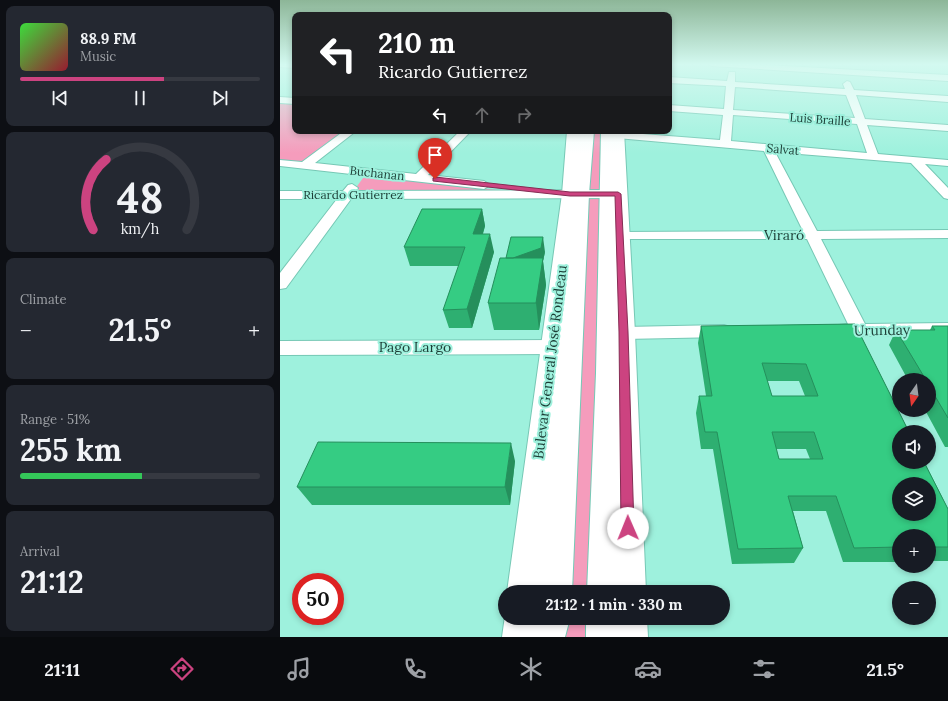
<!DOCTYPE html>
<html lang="en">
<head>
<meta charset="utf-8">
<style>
  :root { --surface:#171b24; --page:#242831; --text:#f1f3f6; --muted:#9ea1a6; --line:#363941; --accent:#cc4380 }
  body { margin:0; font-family:Lora,serif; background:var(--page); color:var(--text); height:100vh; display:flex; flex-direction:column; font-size:15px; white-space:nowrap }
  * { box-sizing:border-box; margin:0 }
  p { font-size:13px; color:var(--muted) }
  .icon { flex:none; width:22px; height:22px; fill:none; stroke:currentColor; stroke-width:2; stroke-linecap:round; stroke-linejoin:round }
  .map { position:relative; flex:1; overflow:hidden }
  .sheet { display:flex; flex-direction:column; gap:6px; padding:6px; background:#0d0f14; width:280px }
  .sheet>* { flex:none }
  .banner { position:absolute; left:12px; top:12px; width:380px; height:122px; border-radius:8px; box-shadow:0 2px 6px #0003; background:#202124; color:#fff; overflow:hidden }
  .needle { width:26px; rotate:194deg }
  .buttons { position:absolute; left:612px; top:373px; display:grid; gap:8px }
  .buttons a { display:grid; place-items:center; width:44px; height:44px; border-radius:50%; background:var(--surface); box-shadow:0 2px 6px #0003; font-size:20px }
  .speed { position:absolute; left:12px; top:573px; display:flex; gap:8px; font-size:20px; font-weight:700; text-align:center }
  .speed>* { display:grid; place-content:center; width:52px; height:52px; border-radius:50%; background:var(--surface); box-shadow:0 2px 6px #0003; line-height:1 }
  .speed .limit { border:6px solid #d22; background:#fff; color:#111 }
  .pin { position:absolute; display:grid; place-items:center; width:34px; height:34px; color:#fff; margin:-41px -17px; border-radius:50% 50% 50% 0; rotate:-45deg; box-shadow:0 0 4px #0007 }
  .pin .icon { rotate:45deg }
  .me { position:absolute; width:44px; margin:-22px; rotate:359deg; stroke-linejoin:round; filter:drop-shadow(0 0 3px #0008) }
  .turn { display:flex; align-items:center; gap:14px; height:84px; padding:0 20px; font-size:18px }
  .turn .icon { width:52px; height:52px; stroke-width:2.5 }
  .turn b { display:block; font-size:28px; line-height:34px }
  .lanes { display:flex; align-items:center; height:38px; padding:0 20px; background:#0003; justify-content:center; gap:20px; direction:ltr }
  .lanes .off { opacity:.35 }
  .big { font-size:30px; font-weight:700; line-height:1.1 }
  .sheet .widget { flex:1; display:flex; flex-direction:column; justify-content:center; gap:6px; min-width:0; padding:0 14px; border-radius:8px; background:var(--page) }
  .sheet .dial { align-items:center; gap:0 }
  .dial svg { height:104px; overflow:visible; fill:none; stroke:var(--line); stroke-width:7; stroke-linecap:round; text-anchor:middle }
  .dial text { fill:var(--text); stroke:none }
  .song { display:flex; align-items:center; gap:12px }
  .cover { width:48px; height:48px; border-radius:6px; background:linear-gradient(135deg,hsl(120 70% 55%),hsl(350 70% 35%)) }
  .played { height:4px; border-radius:2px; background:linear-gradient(90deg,var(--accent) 60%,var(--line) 60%) }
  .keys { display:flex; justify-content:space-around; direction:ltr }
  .heat { display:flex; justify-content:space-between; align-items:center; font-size:22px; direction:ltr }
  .charge { height:6px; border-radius:3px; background:linear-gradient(90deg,#34c759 51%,var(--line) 0) }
  .trip { position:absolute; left:218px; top:585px; width:232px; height:40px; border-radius:20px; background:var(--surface); box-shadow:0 2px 6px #0003; font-weight:700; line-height:40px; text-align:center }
  .dock { display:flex; height:64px; justify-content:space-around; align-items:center; background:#090b0e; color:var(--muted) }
  .dock .icon { width:28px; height:28px }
  .dock .active { color:var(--accent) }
  .dock b { font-size:18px; color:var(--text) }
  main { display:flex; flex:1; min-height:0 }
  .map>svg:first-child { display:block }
  .green { fill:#f59cbc }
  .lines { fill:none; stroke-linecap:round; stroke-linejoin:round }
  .street-casing { stroke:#76c8b5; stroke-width:2 }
  .secondary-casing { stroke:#76c8b5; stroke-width:2 }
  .primary-casing { stroke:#76c8b5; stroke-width:2 }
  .street { fill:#fff; fill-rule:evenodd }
  .secondary { fill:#fff; fill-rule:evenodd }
  .primary { fill:#fff; fill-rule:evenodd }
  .wall { fill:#2eaf71; fill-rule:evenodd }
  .shaded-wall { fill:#258f5c }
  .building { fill:#35cc83; stroke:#258f5c; fill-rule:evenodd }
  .route { fill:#cc4380; stroke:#852c53 }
  .labels { text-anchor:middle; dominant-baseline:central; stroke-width:4; stroke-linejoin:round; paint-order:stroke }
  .far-street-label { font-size:12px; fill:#1c3e36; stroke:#9ef1dd }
  .street-label { font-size:14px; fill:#1c3e36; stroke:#9ef1dd }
</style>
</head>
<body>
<main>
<section class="sheet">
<div class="widget">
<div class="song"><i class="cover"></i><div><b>88.9 FM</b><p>Music</p></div></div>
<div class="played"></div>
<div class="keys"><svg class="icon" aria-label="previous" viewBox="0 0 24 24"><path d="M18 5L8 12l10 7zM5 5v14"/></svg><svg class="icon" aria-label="pause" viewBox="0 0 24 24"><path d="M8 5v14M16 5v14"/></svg><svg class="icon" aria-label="next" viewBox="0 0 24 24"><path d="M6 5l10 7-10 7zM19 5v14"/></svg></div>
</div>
<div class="widget dial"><svg viewBox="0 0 100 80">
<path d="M14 69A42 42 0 1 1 86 69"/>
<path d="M14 69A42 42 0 0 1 24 15" stroke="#cc4380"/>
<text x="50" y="56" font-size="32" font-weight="700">48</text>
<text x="50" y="72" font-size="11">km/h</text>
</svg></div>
<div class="widget"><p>Climate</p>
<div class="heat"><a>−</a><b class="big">21.5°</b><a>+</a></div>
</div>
<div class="widget"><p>Range · 51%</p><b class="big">255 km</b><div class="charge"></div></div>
<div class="widget"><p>Arrival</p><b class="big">21:12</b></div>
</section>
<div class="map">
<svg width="668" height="637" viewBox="0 0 668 637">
  <rect width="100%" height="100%" fill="#9ef1dd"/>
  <path class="green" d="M 0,103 L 15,104 L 15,131 L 65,131 L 20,163 L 0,161 Z
    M 294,131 L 337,131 L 349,592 L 244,592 Z
    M 86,174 L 225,191 L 72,193 Z
    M 242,618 L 349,618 L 350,637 L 240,637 Z"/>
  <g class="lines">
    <g class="street-casing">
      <path id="street" d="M 0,64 L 15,64 L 15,68 L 0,67 Z
        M 428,64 L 467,64 L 668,75 L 668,81 L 432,66 Z
        M 449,72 L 455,72 L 455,82 L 565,89 L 563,84 L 567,81 L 570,82 L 574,90 L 668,96 L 668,102 L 576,95 L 585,119 L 668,125 L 668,131 L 587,125 L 598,154 L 668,160 L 668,166 L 645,164 L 668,188 L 668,199 L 664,198 L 631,163 L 495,152 L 537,231 L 668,230 L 668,238 L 541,239 L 585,324 L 668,323 L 668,335 L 556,336 L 550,334 L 547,330 L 550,326 L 568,324 L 527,239 L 335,239 L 333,236 L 335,233 L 340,232 L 523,231 L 484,151 L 337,138 L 332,135 L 337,132 L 440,140 L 443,115 L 389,111 L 389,105 L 444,109 L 446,86 L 389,83 L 389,77 L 447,81 ZM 455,87 L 566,95 L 575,118 L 453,110 ZM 453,115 L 577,124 L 587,153 L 451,141 Z
        M 0,97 L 15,98 L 15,104 L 0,103 Z
        M 64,131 L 76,131 L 35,163 L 136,174 L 180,131 L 191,131 L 148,175 L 204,181 L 210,185 L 204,189 L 0,166 L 0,160 L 22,162 Z
        M 72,184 L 78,188 L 76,191 L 338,190 L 344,194 L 338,198 L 71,199 L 6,288 L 0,289 L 0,273 L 57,199 L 0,199 L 0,191 L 63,191 L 68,185 Z
        M 444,325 L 450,327 L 453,331 L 450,335 L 444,337 L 344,339 L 338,337 L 335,333 L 338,329 L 344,327 Z
        M 271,340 L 277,342 L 280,347 L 277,352 L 271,354 L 0,355 L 0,341 Z"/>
    </g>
    <g class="secondary-casing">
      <path id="secondary" d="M 287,131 L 301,131 L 298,194 L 261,592 L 227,592 L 282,194 Z
        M 330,131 L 344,131 L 355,333 L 366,592 L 332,592 L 333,333 Z
        M 225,616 L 225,618 L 260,618 L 258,637 L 222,637 Z
        M 331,618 L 367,618 L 368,637 L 332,637 Z"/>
    </g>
    <g class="primary-casing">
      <path id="primary" d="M 300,131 L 314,131 L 309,194 L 292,592 L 258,592 L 293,194 Z
        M 321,131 L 335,131 L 340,373 L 341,592 L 307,592 L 316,373 Z
        M 254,618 L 290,618 L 285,637 L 249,637 Z
        M 306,618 L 342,618 L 342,637 L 306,637 Z"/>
    </g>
    <use href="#street" class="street"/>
    <use href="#secondary" class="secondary"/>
    <use href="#primary" class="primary"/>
  </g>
  <path class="wall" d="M 202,209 L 205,226 L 203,234 L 214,252 L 192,328 L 169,328 L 163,310 L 179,266 L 130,266 L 124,247 Z
    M 265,252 L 263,261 L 266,285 L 259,330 L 214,330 L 208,303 Z
    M 575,324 L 668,509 L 668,561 L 649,561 L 649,536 L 619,536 L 619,562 L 563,562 L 546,511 L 513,511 L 523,548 L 514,563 L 452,564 L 433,449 L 421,449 L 416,413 L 419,396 L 426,396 L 418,343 L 421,326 ZM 487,381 L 519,381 L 525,396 L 492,396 ZM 496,449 L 526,449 L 530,459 L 499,459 Z
    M 652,326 L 668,326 L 668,447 L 665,447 L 645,410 L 649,410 L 649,380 L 628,380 L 609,345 L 616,330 L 650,330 Z
    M 235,461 L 230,505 L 32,505 L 17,487 Z"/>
  <path class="shaded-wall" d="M 202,209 L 205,226 L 197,252 L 193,234 Z
    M 210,234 L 214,252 L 192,328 L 187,309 Z
    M 263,237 L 265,252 L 263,261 L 266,285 L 259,330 L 256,303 L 225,261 Z
    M 231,443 L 235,461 L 230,505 L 225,487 Z"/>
  <path class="building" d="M 142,209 L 202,209 L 193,234 L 210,234 L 187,309 L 163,310 L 185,247 L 124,247 Z
    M 231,237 L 263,237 L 261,248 L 233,258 L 226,258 Z
    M 220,258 L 263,258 L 256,303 L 208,303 Z
    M 575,324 L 629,432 L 619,432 L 619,462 L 644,462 L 668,509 L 668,547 L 649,547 L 649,536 L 619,536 L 619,547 L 574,548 L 556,496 L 508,496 L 523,548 L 458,549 L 437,432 L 425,432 L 419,396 L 432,396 L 421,326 ZM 482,363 L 526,364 L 538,396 L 492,396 ZM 492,432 L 534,432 L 543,459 L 499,459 ZM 619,484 L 649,484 L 649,514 L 619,514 Z
    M 652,326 L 668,326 L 668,418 L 649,386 L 649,380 L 646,380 L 616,330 L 655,330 Z
    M 38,442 L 231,443 L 225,487 L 17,487 Z"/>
  <linearGradient id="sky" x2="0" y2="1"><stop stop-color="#8db698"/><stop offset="0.42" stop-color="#d3f9f0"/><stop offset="1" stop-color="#d3f9f0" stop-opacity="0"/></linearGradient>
  <rect width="668" height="153" fill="url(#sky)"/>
  <path class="route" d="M 155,177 L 290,192 L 338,192 L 341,194 L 348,332 L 354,528 L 352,533 L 348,535 L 343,533 L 341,528 L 339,332 L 335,196 L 290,196 L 153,181 L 153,178 Z"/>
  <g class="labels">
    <g class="far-street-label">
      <text transform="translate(540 119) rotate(4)">Luis Braille</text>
      <text transform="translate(503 149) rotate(5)">Salvat</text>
      <text transform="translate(97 173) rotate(6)">Buchanan</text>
      <text x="73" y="194">Ricardo Gutierrez</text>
    </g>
    <g class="street-label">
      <text x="504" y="235">Viraró</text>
      <text transform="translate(602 330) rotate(-1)">Urunday</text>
      <text x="135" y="347">Pago Largo</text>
      <text transform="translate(270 362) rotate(-83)">Bulevar General José Rondeau</text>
    </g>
  </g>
</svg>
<div class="buttons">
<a><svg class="needle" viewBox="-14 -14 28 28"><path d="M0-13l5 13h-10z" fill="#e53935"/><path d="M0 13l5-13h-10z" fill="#9ea1a6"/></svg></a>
<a><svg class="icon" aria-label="sound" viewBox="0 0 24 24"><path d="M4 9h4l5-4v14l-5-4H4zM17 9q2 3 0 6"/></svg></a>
<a><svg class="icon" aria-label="layers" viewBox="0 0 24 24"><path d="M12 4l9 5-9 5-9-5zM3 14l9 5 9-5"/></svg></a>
<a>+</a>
<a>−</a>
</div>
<div class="speed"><div class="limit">50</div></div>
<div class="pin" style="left:155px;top:179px;background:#d93025"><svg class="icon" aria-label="arrive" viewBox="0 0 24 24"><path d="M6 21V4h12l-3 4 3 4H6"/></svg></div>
<svg class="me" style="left:348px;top:528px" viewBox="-20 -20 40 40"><circle r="19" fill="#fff"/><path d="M0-13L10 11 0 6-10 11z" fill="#cc4380"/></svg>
<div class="trip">21:12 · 1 min · 330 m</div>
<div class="banner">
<div class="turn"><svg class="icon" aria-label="left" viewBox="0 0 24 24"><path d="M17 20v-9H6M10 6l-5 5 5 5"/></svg><div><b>210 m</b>Ricardo Gutierrez</div></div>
<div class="lanes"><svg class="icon" aria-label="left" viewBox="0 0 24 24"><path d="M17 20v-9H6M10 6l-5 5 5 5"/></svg><svg class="icon off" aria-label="ahead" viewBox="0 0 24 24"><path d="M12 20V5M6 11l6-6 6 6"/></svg><svg class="icon off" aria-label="right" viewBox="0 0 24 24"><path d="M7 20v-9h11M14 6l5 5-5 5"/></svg></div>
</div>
</div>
</main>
<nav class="dock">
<b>21:11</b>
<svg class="icon active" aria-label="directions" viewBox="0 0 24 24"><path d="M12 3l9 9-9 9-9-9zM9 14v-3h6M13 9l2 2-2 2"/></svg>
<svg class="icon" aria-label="music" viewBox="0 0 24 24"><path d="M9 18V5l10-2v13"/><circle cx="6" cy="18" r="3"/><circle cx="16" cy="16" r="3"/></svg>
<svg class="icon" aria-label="phone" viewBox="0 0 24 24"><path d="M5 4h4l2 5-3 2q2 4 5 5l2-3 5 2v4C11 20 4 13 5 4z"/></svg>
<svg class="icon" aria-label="climate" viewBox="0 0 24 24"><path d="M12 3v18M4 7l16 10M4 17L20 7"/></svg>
<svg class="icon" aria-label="car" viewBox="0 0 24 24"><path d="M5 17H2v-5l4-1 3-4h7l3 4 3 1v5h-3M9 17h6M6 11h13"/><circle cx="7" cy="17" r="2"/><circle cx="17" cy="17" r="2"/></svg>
<svg class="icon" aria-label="filters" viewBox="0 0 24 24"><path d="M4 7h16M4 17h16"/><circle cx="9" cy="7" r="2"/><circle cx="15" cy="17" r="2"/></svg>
<b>21.5°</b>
</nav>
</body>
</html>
